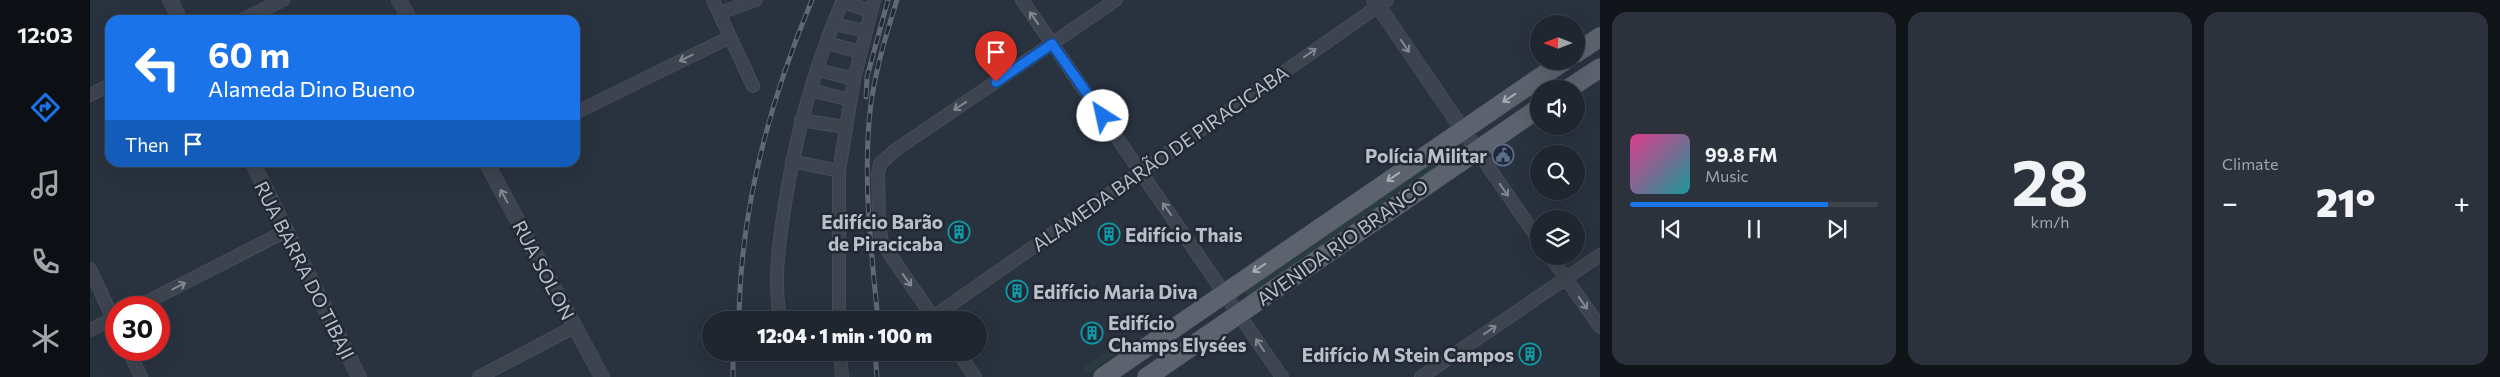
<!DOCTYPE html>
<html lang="en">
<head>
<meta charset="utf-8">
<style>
  :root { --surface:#1f262f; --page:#2c323b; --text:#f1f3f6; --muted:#a1a5aa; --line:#3c434b; --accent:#1a73e8 }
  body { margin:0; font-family:Commissioner,sans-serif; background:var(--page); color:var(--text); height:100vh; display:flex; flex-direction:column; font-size:19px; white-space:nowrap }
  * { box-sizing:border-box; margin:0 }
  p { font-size:16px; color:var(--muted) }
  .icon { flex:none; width:28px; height:28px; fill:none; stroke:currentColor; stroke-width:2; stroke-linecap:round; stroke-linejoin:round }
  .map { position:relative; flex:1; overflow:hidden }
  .sheet { display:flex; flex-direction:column; gap:12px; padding:12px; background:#11151a; width:900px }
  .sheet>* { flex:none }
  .banner { position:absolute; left:15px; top:15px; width:475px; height:152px; border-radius:15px; box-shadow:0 5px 20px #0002,0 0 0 1px var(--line); background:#1a73e8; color:#fff; overflow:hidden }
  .needle { width:32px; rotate:270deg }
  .fabs { position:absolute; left:1440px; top:15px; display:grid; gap:10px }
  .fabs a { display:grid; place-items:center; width:55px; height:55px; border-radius:50%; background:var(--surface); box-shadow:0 5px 20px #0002,0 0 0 1px var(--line); font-size:25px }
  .speed { position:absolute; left:15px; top:296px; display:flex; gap:10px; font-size:25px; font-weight:700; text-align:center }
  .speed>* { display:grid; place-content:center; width:65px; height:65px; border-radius:50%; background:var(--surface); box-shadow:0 5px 20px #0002,0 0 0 1px var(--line); line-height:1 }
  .speed .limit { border:8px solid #d22; background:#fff; color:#111 }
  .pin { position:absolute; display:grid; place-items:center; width:42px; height:42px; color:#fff; margin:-51px -21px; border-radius:50% 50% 50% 0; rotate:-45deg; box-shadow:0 0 5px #0007 }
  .pin .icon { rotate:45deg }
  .me { position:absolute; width:55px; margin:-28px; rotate:325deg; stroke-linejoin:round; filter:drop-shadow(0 0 4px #0008) }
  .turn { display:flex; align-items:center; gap:18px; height:105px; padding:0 20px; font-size:22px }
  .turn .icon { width:65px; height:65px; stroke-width:2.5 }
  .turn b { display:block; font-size:35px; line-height:42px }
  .then { display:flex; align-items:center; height:48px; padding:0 20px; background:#0003; gap:10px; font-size:19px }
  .big { font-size:38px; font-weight:800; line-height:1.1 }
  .sheet .tile { flex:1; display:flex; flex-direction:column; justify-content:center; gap:8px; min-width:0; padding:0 18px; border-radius:15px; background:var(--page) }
  .sheet .dial { align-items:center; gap:0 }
  .dial b { font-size:65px; line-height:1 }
  .song { display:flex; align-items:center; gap:15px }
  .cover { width:60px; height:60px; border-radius:8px; background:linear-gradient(135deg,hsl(330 70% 55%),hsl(180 70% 35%)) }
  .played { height:5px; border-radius:2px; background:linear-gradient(90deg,var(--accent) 80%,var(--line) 80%) }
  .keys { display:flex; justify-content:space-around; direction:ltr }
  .heat { display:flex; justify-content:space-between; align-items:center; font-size:28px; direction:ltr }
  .sheet .tiles { flex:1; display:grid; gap:12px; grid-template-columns:repeat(3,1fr) }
  .trip { position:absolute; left:612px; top:311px; width:285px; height:50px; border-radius:25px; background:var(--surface); box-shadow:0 5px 20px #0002,0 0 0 1px var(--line); font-weight:800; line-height:50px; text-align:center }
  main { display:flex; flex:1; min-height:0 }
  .dock { display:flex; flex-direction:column; width:90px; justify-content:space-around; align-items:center; background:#0c0f13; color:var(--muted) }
  .dock .icon { width:35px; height:35px }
  .dock .selected { color:var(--accent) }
  .dock b { font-size:22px; color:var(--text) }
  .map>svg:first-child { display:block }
  .green { fill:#2b3c40 }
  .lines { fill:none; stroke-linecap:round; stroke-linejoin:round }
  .minor-casing { stroke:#474d58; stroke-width:14 }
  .tertiary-casing { stroke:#474d58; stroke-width:16 }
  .primary-casing { stroke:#474d58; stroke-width:20 }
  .minor { stroke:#3d444f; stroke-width:12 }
  .tertiary { stroke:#3d444f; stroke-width:15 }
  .primary { stroke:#5c636f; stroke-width:19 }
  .rail-casing { stroke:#606875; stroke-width:5 }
  .rail { stroke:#222934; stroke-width:3; stroke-dasharray:9; stroke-linecap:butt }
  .oneway { stroke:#828892 }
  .oneway2 { stroke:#a7adb7 }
  .route-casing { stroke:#114b97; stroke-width:12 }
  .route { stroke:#1a73e8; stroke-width:9 }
  .labels { text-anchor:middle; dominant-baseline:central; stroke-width:5; stroke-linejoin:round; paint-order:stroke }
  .poi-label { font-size:19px; font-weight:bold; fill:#babfc9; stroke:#222934; text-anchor:end }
  .street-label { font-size:19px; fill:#babfc9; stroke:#222934 }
</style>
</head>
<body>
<main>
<nav class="dock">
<b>12:03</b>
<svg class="icon selected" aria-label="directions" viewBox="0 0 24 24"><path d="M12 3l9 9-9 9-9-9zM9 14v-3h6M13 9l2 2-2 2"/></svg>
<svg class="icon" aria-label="music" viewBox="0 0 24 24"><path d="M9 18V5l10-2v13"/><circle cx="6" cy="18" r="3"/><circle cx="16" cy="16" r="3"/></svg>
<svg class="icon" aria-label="phone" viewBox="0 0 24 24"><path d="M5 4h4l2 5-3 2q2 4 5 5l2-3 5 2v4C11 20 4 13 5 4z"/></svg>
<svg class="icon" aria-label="climate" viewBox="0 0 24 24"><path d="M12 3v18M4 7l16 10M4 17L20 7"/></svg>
</nav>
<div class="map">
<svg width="1510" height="377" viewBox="0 0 1510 377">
  <rect width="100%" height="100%" fill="#29323f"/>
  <path class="green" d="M 1366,146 L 1370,153 L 1159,299 L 1153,290 Z
    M 1037,338 L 1041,344 L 997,374 L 993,368 Z"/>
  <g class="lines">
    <g class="minor-casing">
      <path id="minor" d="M 623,0 L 663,86
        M 932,0 L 1192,377
        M 753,2 L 781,11
        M 630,13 L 666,0
        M 152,20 L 193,0
        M 744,24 L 776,31
        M 737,43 L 770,52
        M 728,70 L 764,79
        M 721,90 L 760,100
        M 0,95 L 20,85
        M 485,113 L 640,37
        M 711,120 L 755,127
        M 1386,149 L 1449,240
        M 702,161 L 749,171
        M 1460,256 L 1510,327
        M 0,269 L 26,325
        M 45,308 L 196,231
        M 689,312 C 684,277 689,244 694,210 C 705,137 724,67 753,0
        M 843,317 L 1297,0
        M 749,320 L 749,171 L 764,79 L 784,0
        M 845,320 L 792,243 L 789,224 L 788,173 L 790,164 L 804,151 L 1026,0
        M 0,330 L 26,317
        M 38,350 L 51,377
        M 750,352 L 752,377
        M 868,352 L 885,377
        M 389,377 L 484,327
        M 1331,377 L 1510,255"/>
    </g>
    <g class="tertiary-casing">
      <path id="tertiary" d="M 80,0 L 90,20
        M 309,0 L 320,20
        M 1284,0 L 1386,149
        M 162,162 L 269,377
        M 396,162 L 512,377"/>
    </g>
    <g class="primary-casing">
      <path id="primary" d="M 1486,53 L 1510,37
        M 1478,89 L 1510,68
        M 1013,377 L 1474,61
        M 1057,377 L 1449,108"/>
    </g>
    <use href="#minor" class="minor"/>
    <use href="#tertiary" class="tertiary"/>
    <use href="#primary" class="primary"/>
    <g class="rail-casing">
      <path id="rail" d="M 776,97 L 777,77 L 798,0
        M 649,320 C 650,211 680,100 722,0
        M 788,320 C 781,249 772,175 781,103 C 786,68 796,34 807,0
        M 643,352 L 643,377
        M 785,352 L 787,377"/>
    </g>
    <use href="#rail" class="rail"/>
  </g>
  <defs><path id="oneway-shaft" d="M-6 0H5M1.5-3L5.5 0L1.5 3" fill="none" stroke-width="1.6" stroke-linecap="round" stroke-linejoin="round" transform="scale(1.25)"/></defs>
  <g class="oneway">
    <use href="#oneway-shaft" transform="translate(944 18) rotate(-125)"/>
    <use href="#oneway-shaft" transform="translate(1315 46) rotate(56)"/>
    <use href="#oneway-shaft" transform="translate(1220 53) rotate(-35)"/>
    <use href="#oneway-shaft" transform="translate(596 58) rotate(154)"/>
    <use href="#oneway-shaft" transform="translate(870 106) rotate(146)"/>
    <use href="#oneway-shaft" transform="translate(1414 190) rotate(55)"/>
    <use href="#oneway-shaft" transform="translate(414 196) rotate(-118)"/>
    <use href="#oneway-shaft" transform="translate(1077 209) rotate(-125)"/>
    <use href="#oneway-shaft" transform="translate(817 280) rotate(54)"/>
    <use href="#oneway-shaft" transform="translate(89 286) rotate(-27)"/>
    <use href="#oneway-shaft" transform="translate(1493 303) rotate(55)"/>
    <use href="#oneway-shaft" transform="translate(1400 330) rotate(-34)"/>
    <use href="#oneway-shaft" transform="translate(1170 345) rotate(-124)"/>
  </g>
  <g class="oneway2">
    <use href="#oneway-shaft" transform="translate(1419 98) rotate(146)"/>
    <use href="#oneway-shaft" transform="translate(1303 177) rotate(146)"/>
    <use href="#oneway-shaft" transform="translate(1169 268) rotate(146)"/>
  </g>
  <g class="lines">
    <g class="route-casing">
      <path id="route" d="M 906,82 L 962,44 L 1013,116"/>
    </g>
    <use href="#route" class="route"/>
  </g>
  <defs>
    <g id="civic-ring" transform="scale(1.125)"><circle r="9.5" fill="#222934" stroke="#5c6f8a" stroke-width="1.5"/><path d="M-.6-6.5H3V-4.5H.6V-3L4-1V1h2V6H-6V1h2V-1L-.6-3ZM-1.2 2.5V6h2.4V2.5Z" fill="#5c6f8a"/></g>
    <g id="building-ring" transform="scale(1.125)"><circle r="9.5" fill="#222934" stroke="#0f9aa8" stroke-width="1.5"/><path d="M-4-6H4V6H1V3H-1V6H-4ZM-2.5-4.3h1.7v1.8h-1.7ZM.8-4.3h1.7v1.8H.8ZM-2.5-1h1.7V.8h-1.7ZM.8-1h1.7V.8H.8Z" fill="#0f9aa8"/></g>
  </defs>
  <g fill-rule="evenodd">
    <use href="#civic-ring" x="1413" y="155"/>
    <use href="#building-ring" x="869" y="232"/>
    <use href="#building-ring" x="1019" y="234"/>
    <use href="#building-ring" x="927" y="291"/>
    <use href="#building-ring" x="1002" y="333"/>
    <use href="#building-ring" x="1440" y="354"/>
  </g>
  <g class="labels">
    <g class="poi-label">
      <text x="1397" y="155">Polícia Militar</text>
      <text x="853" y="221">Edifício Barão<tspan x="853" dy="22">de Piracicaba</tspan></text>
      <text x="1035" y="234" text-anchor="start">Edifício Thais</text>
      <text x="943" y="291" text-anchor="start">Edifício Maria Diva</text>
      <text x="1018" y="322" text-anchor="start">Edifício<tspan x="1018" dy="22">Champs Elysées</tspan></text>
      <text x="1424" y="354">Edifício M Stein Campos</text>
    </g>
    <g class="street-label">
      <text transform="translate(1070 158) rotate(-35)">ALAMEDA BARÃO DE PIRACICABA</text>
      <text transform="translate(1252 242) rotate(-35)">AVENIDA RIO BRANCO</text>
      <text transform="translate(215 270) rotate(63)">RUA BARRA DO TIBAJI</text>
      <text transform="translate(454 270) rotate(62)">RUA SOLON</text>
    </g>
  </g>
</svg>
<div class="fabs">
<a><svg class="needle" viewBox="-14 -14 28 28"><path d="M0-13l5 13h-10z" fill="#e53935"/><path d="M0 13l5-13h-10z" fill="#a1a5aa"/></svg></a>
<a><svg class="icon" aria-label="sound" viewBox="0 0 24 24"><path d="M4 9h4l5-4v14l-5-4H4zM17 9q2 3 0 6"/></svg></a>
<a><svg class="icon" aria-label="search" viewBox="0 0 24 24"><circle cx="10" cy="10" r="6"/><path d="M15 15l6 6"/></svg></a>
<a><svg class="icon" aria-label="layers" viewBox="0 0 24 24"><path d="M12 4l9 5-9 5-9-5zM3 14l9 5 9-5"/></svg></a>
</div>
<div class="speed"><div class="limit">30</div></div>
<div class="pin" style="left:906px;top:82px;background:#d93025"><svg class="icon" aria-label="arrive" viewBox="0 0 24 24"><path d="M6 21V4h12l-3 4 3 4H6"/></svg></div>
<svg class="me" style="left:1013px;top:116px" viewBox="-20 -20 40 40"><circle r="19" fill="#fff"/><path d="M0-13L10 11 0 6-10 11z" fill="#1a73e8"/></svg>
<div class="trip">12:04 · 1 min · 100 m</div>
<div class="banner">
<div class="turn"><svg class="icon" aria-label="left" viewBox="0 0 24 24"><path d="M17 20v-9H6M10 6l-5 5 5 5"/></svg><div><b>60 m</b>Alameda Dino Bueno</div></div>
<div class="then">Then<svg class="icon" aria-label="arrive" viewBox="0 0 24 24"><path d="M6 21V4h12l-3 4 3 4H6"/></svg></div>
</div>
</div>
<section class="sheet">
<div class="tiles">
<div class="tile">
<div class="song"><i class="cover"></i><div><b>99.8 FM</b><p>Music</p></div></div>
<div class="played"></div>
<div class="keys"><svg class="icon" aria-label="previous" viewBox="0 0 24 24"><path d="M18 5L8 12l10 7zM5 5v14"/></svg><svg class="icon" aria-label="pause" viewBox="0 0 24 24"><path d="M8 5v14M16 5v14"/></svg><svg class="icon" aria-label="next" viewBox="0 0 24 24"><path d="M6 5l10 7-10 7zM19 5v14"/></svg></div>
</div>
<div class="tile dial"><b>28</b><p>km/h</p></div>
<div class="tile"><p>Climate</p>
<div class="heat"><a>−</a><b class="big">21°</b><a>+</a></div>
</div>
</div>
</section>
</main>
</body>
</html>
